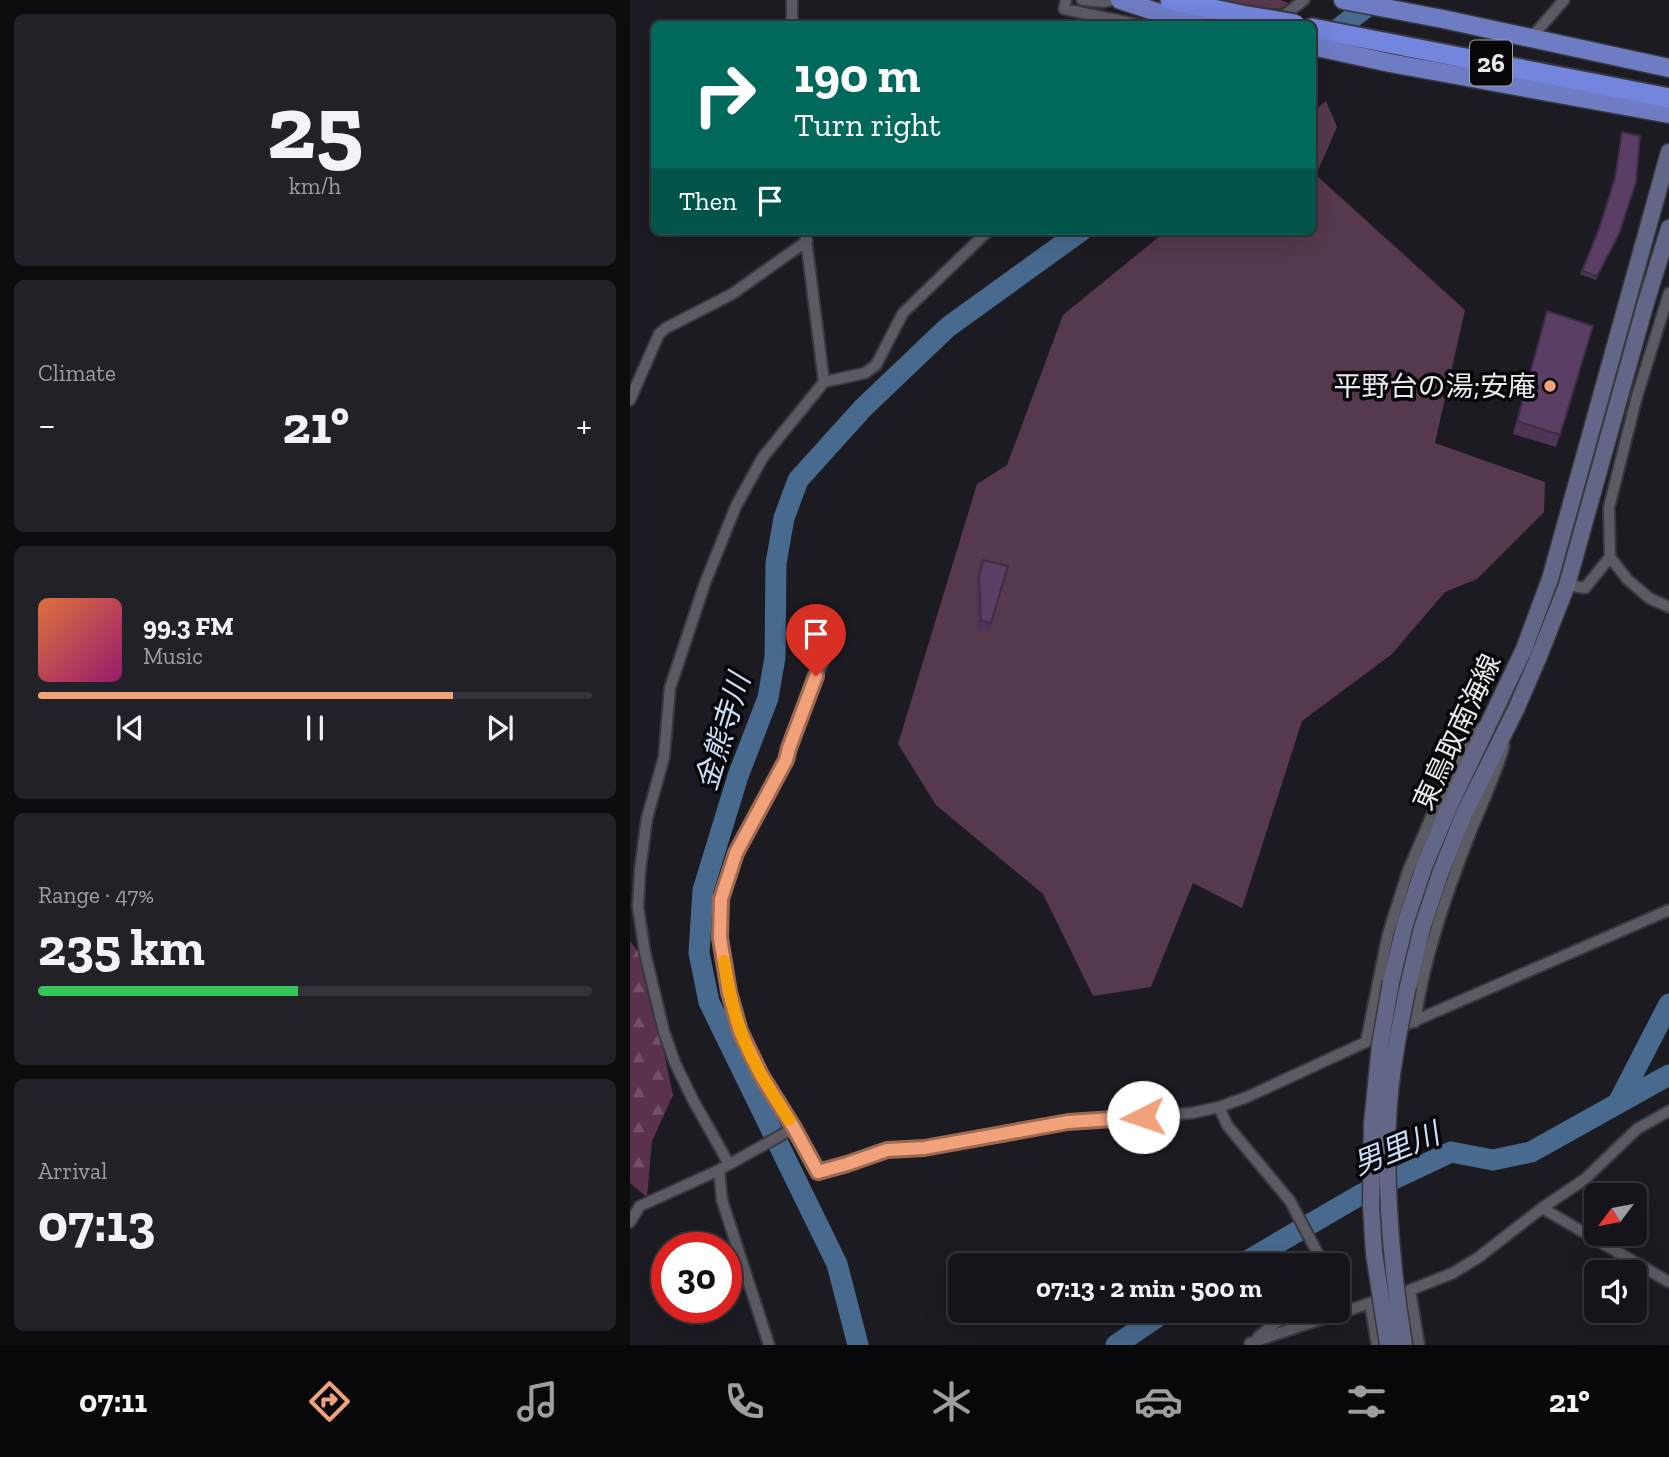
<!DOCTYPE html>
<html lang="en">
<head>
<meta charset="utf-8">
<style>
  :root { --surface:#15141a; --page:#222127; --text:#f1f3f6; --muted:#9d9ea2; --line:#343339; --accent:#f1a27b }
  body { margin:0; font-family:"Zilla Slab","Noto Sans JP",serif; background:var(--page); color:var(--text); height:100vh; display:flex; flex-direction:column; font-size:26px; white-space:nowrap }
  * { box-sizing:border-box; margin:0 }
  p { font-size:23px; color:var(--muted) }
  .icon { flex:none; width:38px; height:38px; fill:none; stroke:currentColor; stroke-width:2; stroke-linecap:round; stroke-linejoin:round }
  .map { position:relative; flex:1; overflow:hidden }
  .drawer { display:flex; flex-direction:column; gap:14px; padding:14px; background:#0c0b0e; width:630px }
  .drawer>* { flex:none }
  .guide { position:absolute; left:21px; top:21px; width:665px; height:214px; border-radius:10px; box-shadow:0 7px 28px #0002,0 0 0 2px var(--line); background:#00695c; color:#fff; overflow:hidden }
  .needle { width:46px; rotate:238deg }
  .tools { position:absolute; left:954px; top:1183px; display:grid; gap:14px }
  .tools a { display:grid; place-items:center; width:63px; height:63px; border-radius:10px; background:var(--surface); box-shadow:0 7px 28px #0002,0 0 0 2px var(--line); font-size:35px }
  .speed { position:absolute; left:21px; top:1232px; display:flex; gap:14px; font-size:35px; font-weight:700; text-align:center }
  .speed>* { display:grid; place-content:center; width:91px; height:91px; border-radius:50%; background:var(--surface); box-shadow:0 7px 28px #0002,0 0 0 2px var(--line); line-height:1 }
  .speed .limit { border:10px solid #d22; background:#fff; color:#111 }
  .pin { position:absolute; display:grid; place-items:center; width:60px; height:60px; color:#fff; margin:-72px -30px; border-radius:50% 50% 50% 0; rotate:-45deg; box-shadow:0 0 7px #0007 }
  .pin .icon { rotate:45deg }
  .me { position:absolute; width:77px; margin:-38px; rotate:266deg; stroke-linejoin:round; filter:drop-shadow(0 0 5px #0008) }
  .turn { display:flex; align-items:center; gap:24px; height:147px; padding:0 28px; font-size:32px }
  .turn .icon { width:91px; height:91px; stroke-width:2.5 }
  .turn b { display:block; font-size:49px; line-height:60px }
  .then { display:flex; align-items:center; height:66px; padding:0 28px; background:#0003; gap:14px; font-size:26px }
  .big { font-size:52px; font-weight:700; line-height:1.1 }
  .drawer .widget { flex:1; display:flex; flex-direction:column; justify-content:center; gap:10px; min-width:0; padding:0 24px; border-radius:10px; background:var(--page) }
  .drawer .dial { align-items:center; gap:0 }
  .dial b { font-size:91px; line-height:1 }
  .song { display:flex; align-items:center; gap:21px }
  .cover { width:84px; height:84px; border-radius:10px; background:linear-gradient(135deg,hsl(20 70% 55%),hsl(320 70% 35%)) }
  .played { height:7px; border-radius:4px; background:linear-gradient(90deg,var(--accent) 75%,var(--line) 75%) }
  .keys { display:flex; justify-content:space-around; direction:ltr }
  .heat { display:flex; justify-content:space-between; align-items:center; font-size:38px; direction:ltr }
  .charge { height:10px; border-radius:5px; background:linear-gradient(90deg,#34c759 47%,var(--line) 0) }
  .trip { position:absolute; left:318px; top:1253px; width:402px; height:70px; border-radius:10px; background:var(--surface); box-shadow:0 7px 28px #0002,0 0 0 2px var(--line); font-weight:700; line-height:70px; text-align:center }
  .menu { display:flex; height:112px; justify-content:space-around; align-items:center; background:#08080a; color:var(--muted) }
  .menu .icon { width:49px; height:49px }
  .menu .current { color:var(--accent) }
  .menu b { font-size:32px; color:var(--text) }
  main { display:flex; flex:1; min-height:0 }
  .map>svg:first-child { display:block }
  .green { fill:#56394c }
  .forest { fill:url(#forest-firs) }
  .lines { fill:none; stroke-linecap:round; stroke-linejoin:round }
  .river { stroke:#476a8e; stroke-width:21 }
  .minor-casing { stroke:#39383e; stroke-width:14 }
  .secondary-casing { stroke:#39383e; stroke-width:19 }
  .trunk-casing { stroke:#39383e; stroke-width:21 }
  .motorway-casing { stroke:#39383e; stroke-width:23 }
  .minor { stroke:#5c5a63; stroke-width:10 }
  .secondary { stroke:#636787; stroke-width:16 }
  .trunk { stroke:#6e7cc4; stroke-width:18 }
  .motorway { stroke:#7385dc; stroke-width:19 }
  .secondary-bridge-casing { stroke:#39383e; stroke-width:19; stroke-linecap:butt }
  .motorway-bridge-casing { stroke:#39383e; stroke-width:23; stroke-linecap:butt }
  .secondary-bridge { stroke:#636787; stroke-width:16 }
  .motorway-bridge { stroke:#7385dc; stroke-width:19 }
  .wall { fill:#4e3556 }
  .building { fill:#5b3e64; stroke:#402b46; stroke-width:2 }
  .route-casing { stroke:#9d6950; stroke-width:18 }
  .route { stroke:#f1a27b; stroke-width:12 }
  .slow { stroke:#f59e0b; stroke-width:12 }
  .poi-dot { fill:#f1a27b; stroke:#070609; stroke-width:2.5 }
  .labels { text-anchor:middle; dominant-baseline:central; stroke-width:7; stroke-linejoin:round; paint-order:stroke }
  .shield { fill:#070609; stroke:#a5a4a9; stroke-width:2 }
  .shield-label { font-size:26px; font-weight:bold; fill:#e9e8ed }
  .poi-label { font-size:28px; fill:#e9e8ed; stroke:#070609; text-anchor:end }
  .street-label { font-size:28px; fill:#e9e8ed; stroke:#070609 }
  .water-label { font-size:30px; font-style:italic; fill:#c9def6; stroke:#070609 }
</style>
</head>
<body>
<main>
<section class="drawer">
<div class="widget dial"><b>25</b><p>km/h</p></div>
<div class="widget"><p>Climate</p>
<div class="heat"><a>−</a><b class="big">21°</b><a>+</a></div>
</div>
<div class="widget">
<div class="song"><i class="cover"></i><div><b>99.3 FM</b><p>Music</p></div></div>
<div class="played"></div>
<div class="keys"><svg class="icon" aria-label="previous" viewBox="0 0 24 24"><path d="M18 5L8 12l10 7zM5 5v14"/></svg><svg class="icon" aria-label="pause" viewBox="0 0 24 24"><path d="M8 5v14M16 5v14"/></svg><svg class="icon" aria-label="next" viewBox="0 0 24 24"><path d="M6 5l10 7-10 7zM19 5v14"/></svg></div>
</div>
<div class="widget"><p>Range · 47%</p><b class="big">235 km</b><div class="charge"></div></div>
<div class="widget"><p>Arrival</p><b class="big">07:13</b></div>
</section>
<div class="map">
<svg width="1039" height="1345" viewBox="0 0 1039 1345">
  <defs>
    <pattern id="forest-firs" width="22" height="20" patternUnits="userSpaceOnUse" patternTransform="scale(1.75)"><rect width="22" height="20" fill="#5a324d"/><path d="M5 1l3.5 6h-7zM16 11l3.5 6h-7z" fill="#725067"/></pattern>
  </defs>
  <rect width="100%" height="100%" fill="#1c1b22"/>
  <path class="green" d="M 589,0 L 650,0 L 659,3 L 650,9 L 616,6 Z
    M 696,101 L 707,127 L 686,175 L 835,310 L 805,443 L 915,482 L 914,512 L 847,579 L 815,592 L 762,654 L 672,721 L 612,908 L 563,883 L 521,987 L 463,996 L 413,894 L 306,805 L 268,744 L 347,484 L 377,465 L 433,315 L 536,231 L 682,231 L 683,112 Z"/>
  <path class="forest" d="M 0,941 L 9,953 L 20,1005 L 33,1048 L 43,1095 L 22,1141 L 17,1197 L 0,1183 Z"/>
  <g class="lines">
    <path class="river" d="M 692,41 L 746,0
      M 989,1101 L 1039,1004
      M 610,1265 L 730,1195 L 821,1152 L 863,1160 L 901,1152 L 1039,1075
      M 228,1345 L 207,1264 L 79,1002 L 69,953 L 73,890 L 108,776 L 138,698 L 145,657 L 146,563 L 154,518 L 168,480 L 233,408 L 318,327 L 451,231
      M 486,1345 L 536,1311"/>
    <g class="minor-casing">
      <path id="minor" d="M 436,0 L 434,9 L 506,24
        M 452,0 L 473,2 L 482,0
        M 645,22 L 674,0
        M 162,24 L 162,0
        M 900,39 L 934,0
        M 175,231 L 194,382
        M 0,400 L 29,334 L 36,328 L 102,294 L 177,241
        M 980,557 L 997,579 L 1019,598 L 1039,607
        M 937,585 L 955,588 L 980,557 L 979,507 L 1007,396 L 1039,293
        M 785,1022 C 794,958 816,896 839,836 C 851,806 865,777 874,746
        M 736,1042 L 758,934 L 778,871 L 804,810 L 834,746 L 852,727
        M 589,1107 L 597,1125 L 660,1201 L 694,1265
        M 164,1128 L 131,1075 L 110,1031 L 99,992 L 90,938 L 91,899 L 106,853 L 156,760 L 159,748 L 192,664
        M 99,1164 L 63,1100 L 45,1063 L 34,1032 L 15,953 L 8,907 L 10,870 L 17,818 L 34,757 L 40,688 L 75,583 L 106,506 L 133,457 L 194,382 L 235,373 L 246,365 L 273,313 L 358,231
        M 89,1170 L 92,1200 L 139,1345
        M 912,1208 L 1039,1282
        M 0,1222 L 10,1206 L 89,1170 L 164,1128 L 188,1172 L 217,1164 L 257,1150 L 294,1148 L 438,1122 L 562,1113 L 589,1107 L 617,1097 L 736,1042 L 1039,910
        M 740,1303 L 747,1345
        M 628,1337 L 645,1323 L 669,1311
        M 620,1343 L 773,1292
        M 789,1345 L 780,1290 L 823,1273 L 849,1257 L 912,1208 L 955,1179 L 1007,1129 L 1039,1111"/>
    </g>
    <g class="secondary-casing">
      <path id="secondary" d="M 761,982 L 775,924 L 794,867 L 819,807 L 894,649 L 920,579 L 1039,152
        M 778,986 L 792,928 L 810,874 L 834,814 L 887,707 L 909,656 L 937,585 L 1015,306 L 1039,228"/>
    </g>
    <g class="trunk-casing">
      <path id="trunk" d="M 490,0 L 548,19 L 577,24
        M 713,0 L 813,19 L 1039,68
        M 682,46 L 760,63 L 1039,114"/>
    </g>
    <g class="motorway-casing">
      <path id="motorway" d="M 540,0 L 612,15
        M 682,28 L 1039,98"/>
    </g>
    <use href="#minor" class="minor"/>
    <use href="#secondary" class="secondary"/>
    <use href="#trunk" class="trunk"/>
    <use href="#motorway" class="motorway"/>
    <g class="secondary-bridge-casing">
      <path id="secondary-bridge" d="M 758,1345 L 744,1253 L 741,1205 L 742,1124 L 750,1045 L 761,982
        M 774,1345 C 762,1270 755,1195 758,1119 C 760,1074 769,1030 778,986"/>
    </g>
    <g class="motorway-bridge-casing">
      <path id="motorway-bridge" d="M 612,15 L 665,24"/>
    </g>
    <use href="#secondary-bridge" class="secondary-bridge"/>
    <use href="#motorway-bridge" class="motorway-bridge"/>
  </g>
  <path class="wall" d="M 992,132 L 1006,182 L 966,280 L 950,274 L 969,230 L 984,181 Z
    M 917,311 L 930,435 L 926,447 L 883,434 L 913,324 Z
    M 353,560 L 361,623 L 358,632 L 348,630 L 346,586 L 349,569 Z"/>
  <path class="building" d="M 992,132 L 1010,136 L 1006,182 L 989,234 L 967,276 L 952,271 L 969,229 L 985,178 Z
    M 917,311 L 963,326 L 930,435 L 887,421 Z
    M 353,560 L 378,566 L 361,623 L 351,621 L 349,577 Z"/>
  <g class="lines">
    <g class="route-casing">
      <path id="route" d="M 186,676 L 159,748 L 156,760 L 106,853 L 91,899 L 90,938 L 99,992 L 110,1031 L 131,1075 L 164,1128 L 188,1172 L 217,1164 L 257,1150 L 294,1148 L 438,1122 L 513,1117"/>
    </g>
    <use href="#route" class="route"/>
    <path class="slow" d="M 94,961 C 98,984 102,1007 110,1029 C 121,1062 141,1091 159,1120"/>
  </g>
  <circle class="poi-dot" cx="920" cy="386" r="7"/>
  <g class="labels">
    <rect class="shield" x="840" y="40.5" width="42" height="45" rx="5"/>
    <g class="shield-label">
      <text x="861" y="63">26</text>
    </g>
    <g class="poi-label">
      <text x="906" y="386">平野台の湯;安庵</text>
    </g>
    <g class="street-label">
      <text transform="translate(827 732) rotate(-65)">東鳥取南海線</text>
    </g>
    <g class="water-label">
      <text transform="translate(93 732) rotate(-73)">金熊寺川</text>
      <text transform="translate(766 1149) rotate(-22)">男里川</text>
    </g>
  </g>
</svg>
<div class="tools">
<a><svg class="needle" viewBox="-14 -14 28 28"><path d="M0-13l5 13h-10z" fill="#e53935"/><path d="M0 13l5-13h-10z" fill="#9d9ea2"/></svg></a>
<a><svg class="icon" aria-label="sound" viewBox="0 0 24 24"><path d="M4 9h4l5-4v14l-5-4H4zM17 9q2 3 0 6"/></svg></a>
</div>
<div class="speed"><div class="limit">30</div></div>
<div class="pin" style="left:186px;top:676px;background:#d93025"><svg class="icon" aria-label="arrive" viewBox="0 0 24 24"><path d="M6 21V4h12l-3 4 3 4H6"/></svg></div>
<svg class="me" style="left:513px;top:1117px" viewBox="-20 -20 40 40"><circle r="19" fill="#fff"/><path d="M0-13L10 11 0 6-10 11z" fill="#f1a27b"/></svg>
<div class="trip">07:13 · 2 min · 500 m</div>
<div class="guide">
<div class="turn"><svg class="icon" aria-label="right" viewBox="0 0 24 24"><path d="M7 20v-9h11M14 6l5 5-5 5"/></svg><div><b>190 m</b>Turn right</div></div>
<div class="then">Then<svg class="icon" aria-label="arrive" viewBox="0 0 24 24"><path d="M6 21V4h12l-3 4 3 4H6"/></svg></div>
</div>
</div>
</main>
<nav class="menu">
<b>07:11</b>
<svg class="icon current" aria-label="directions" viewBox="0 0 24 24"><path d="M12 3l9 9-9 9-9-9zM9 14v-3h6M13 9l2 2-2 2"/></svg>
<svg class="icon" aria-label="music" viewBox="0 0 24 24"><path d="M9 18V5l10-2v13"/><circle cx="6" cy="18" r="3"/><circle cx="16" cy="16" r="3"/></svg>
<svg class="icon" aria-label="phone" viewBox="0 0 24 24"><path d="M5 4h4l2 5-3 2q2 4 5 5l2-3 5 2v4C11 20 4 13 5 4z"/></svg>
<svg class="icon" aria-label="climate" viewBox="0 0 24 24"><path d="M12 3v18M4 7l16 10M4 17L20 7"/></svg>
<svg class="icon" aria-label="car" viewBox="0 0 24 24"><path d="M5 17H2v-5l4-1 3-4h7l3 4 3 1v5h-3M9 17h6M6 11h13"/><circle cx="7" cy="17" r="2"/><circle cx="17" cy="17" r="2"/></svg>
<svg class="icon" aria-label="filters" viewBox="0 0 24 24"><path d="M4 7h16M4 17h16"/><circle cx="9" cy="7" r="2"/><circle cx="15" cy="17" r="2"/></svg>
<b>21°</b>
</nav>
</body>
</html>
